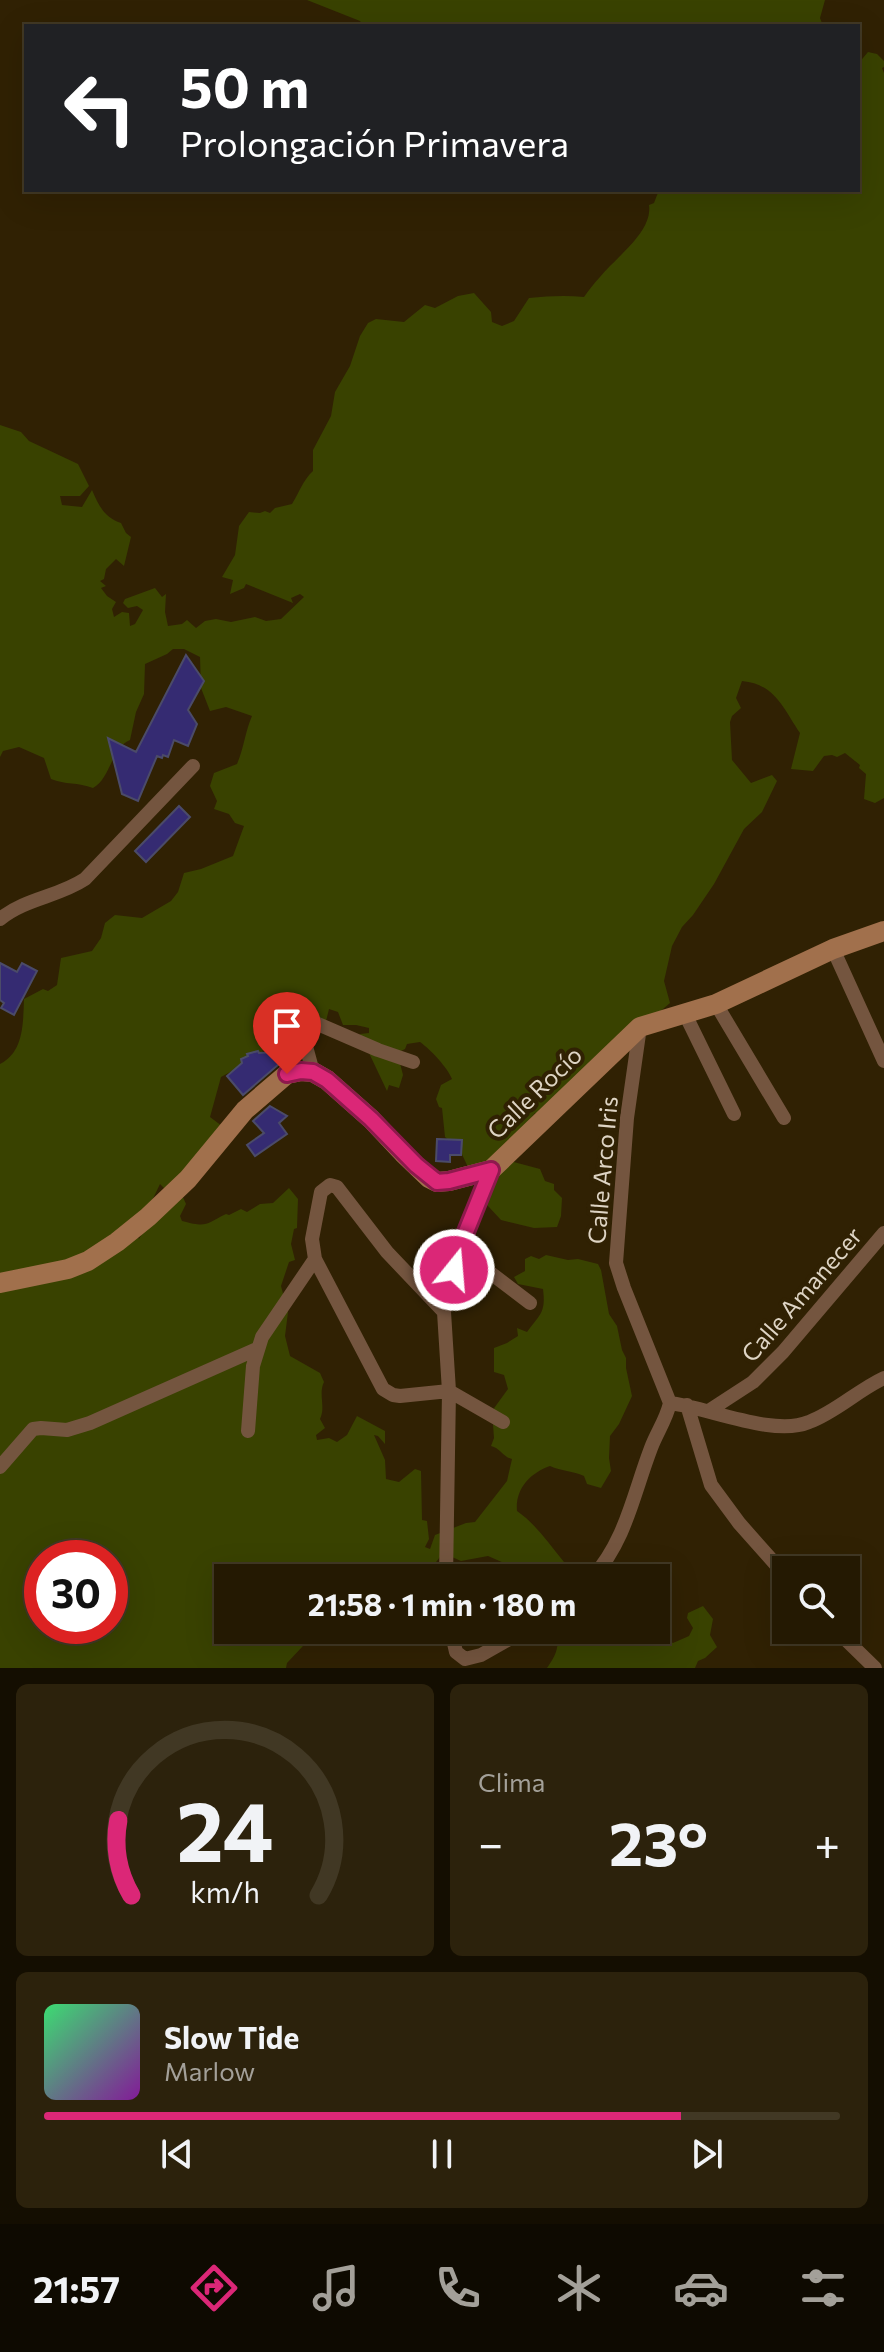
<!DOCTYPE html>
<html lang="es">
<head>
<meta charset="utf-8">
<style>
  :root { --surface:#241902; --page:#2c220c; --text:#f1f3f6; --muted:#a3a099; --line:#413824; --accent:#db2777 }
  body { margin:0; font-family:Commissioner,sans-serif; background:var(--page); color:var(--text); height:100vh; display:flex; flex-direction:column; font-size:30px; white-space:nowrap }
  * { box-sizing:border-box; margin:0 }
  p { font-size:26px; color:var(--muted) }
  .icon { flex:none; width:44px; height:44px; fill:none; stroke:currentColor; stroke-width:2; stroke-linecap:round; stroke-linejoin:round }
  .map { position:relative; height:1668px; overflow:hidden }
  .details { display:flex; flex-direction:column; gap:16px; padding:16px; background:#140e01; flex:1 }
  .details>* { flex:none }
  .top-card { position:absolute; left:24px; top:24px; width:836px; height:168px; border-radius:0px; box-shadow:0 8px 32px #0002,0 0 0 2px var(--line); background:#202124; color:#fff; overflow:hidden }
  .tools { position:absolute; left:772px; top:1556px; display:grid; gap:16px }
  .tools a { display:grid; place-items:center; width:88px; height:88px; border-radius:0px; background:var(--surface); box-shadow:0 8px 32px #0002,0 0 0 2px var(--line); font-size:40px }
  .speed { position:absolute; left:24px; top:1540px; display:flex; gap:16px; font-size:40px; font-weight:700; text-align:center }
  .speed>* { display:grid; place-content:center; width:104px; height:104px; border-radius:50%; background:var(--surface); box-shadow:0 8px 32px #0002,0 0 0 2px var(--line); line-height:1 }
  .speed .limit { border:12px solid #d22; background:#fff; color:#111 }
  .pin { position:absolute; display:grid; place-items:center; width:68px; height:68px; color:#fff; margin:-82px -34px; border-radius:50% 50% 50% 0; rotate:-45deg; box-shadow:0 0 8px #0007 }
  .pin .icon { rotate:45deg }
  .me { position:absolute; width:88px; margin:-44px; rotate:17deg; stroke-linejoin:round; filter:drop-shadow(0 0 6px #0008) }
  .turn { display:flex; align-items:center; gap:28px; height:168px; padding:0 24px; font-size:36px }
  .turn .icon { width:104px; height:104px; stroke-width:2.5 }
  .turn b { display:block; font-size:56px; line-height:68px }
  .big { font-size:60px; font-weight:700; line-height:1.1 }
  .details .widget { flex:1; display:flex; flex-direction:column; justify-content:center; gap:12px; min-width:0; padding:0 28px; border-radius:12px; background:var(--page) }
  .details .dial { align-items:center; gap:0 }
  .dial svg { height:208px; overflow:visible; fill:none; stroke:var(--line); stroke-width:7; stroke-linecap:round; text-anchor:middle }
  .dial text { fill:var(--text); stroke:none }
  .song { display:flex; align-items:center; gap:24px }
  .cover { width:96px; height:96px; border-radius:12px; background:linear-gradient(135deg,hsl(140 70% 55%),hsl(290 70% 35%)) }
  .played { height:8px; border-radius:4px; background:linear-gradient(90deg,var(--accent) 80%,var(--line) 80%) }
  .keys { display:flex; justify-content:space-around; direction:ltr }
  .heat { display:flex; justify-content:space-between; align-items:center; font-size:44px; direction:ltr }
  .details .tiles { flex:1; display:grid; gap:16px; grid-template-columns:1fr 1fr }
  .widget:last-child { grid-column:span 2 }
  .trip { position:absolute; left:214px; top:1564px; width:456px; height:80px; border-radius:0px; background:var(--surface); box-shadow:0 8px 32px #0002,0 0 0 2px var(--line); font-weight:700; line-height:80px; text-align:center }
  .dock { display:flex; height:128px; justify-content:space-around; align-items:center; background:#0e0a01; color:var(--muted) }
  .dock .icon { width:56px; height:56px }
  .dock .selected { color:var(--accent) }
  .dock b { font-size:36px; color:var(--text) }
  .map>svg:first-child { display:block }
  .green { fill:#394200; fill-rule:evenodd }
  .building { fill:#352b72; stroke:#4b4b69; stroke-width:2 }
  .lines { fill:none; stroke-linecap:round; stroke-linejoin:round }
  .street { stroke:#74553f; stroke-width:14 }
  .secondary { stroke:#a1704c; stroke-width:20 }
  .route-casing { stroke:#8e194d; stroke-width:20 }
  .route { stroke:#db2777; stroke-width:14 }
  .labels { text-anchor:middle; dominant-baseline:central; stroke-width:8; stroke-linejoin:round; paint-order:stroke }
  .street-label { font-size:24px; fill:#ded4c4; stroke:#302103 }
</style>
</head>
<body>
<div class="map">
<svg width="884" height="1668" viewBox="0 0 884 1668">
  <rect width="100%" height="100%" fill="#302103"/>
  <path class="green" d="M 307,0 L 825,0 L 820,18 L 823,26 L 364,26 L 360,21 Z
    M 868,52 L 877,54 L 884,61 L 884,67 L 882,68 L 884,73 L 884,798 L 875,803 L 864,799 L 866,774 L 859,768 L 860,765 L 845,753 L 837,757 L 832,755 L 824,756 L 813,771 L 791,769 L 800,733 C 783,708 775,684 742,681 L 736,698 L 741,708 L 732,716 L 730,722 L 732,760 L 751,783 L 772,775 L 777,781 L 762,812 L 744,829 L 714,884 L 693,915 L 682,927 L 672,946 L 664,981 L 670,1003 L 540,1114 L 535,1113 L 526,1124 L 510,1161 L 540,1169 L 545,1181 L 554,1184 L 554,1190 L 562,1198 L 561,1216 L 557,1227 L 534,1228 L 501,1220 L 475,1192 L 474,1180 L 459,1148 L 445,1137 L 442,1108 L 439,1107 L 436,1099 L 441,1085 L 452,1079 C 447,1067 431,1050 420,1042 L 407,1044 L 405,1049 L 401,1051 L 400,1063 L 403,1075 L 399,1088 L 389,1085 L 387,1091 L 360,1034 L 369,1033 L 369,1028 L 356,1025 L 343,1025 L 338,1012 L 329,1009 L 326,1021 L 322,1022 L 306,1001 L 292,1008 L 284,999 L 269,1007 L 261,1020 L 268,1039 L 261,1055 L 221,1077 L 210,1117 L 222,1126 L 225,1137 L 165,1189 L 160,1184 L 147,1211 L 134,1229 L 139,1239 L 156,1211 L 182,1195 L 186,1204 L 180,1216 L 182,1221 C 208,1228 205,1224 226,1214 L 229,1215 L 241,1209 L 247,1212 L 260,1204 L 273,1203 L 289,1188 L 298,1199 L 297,1228 L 294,1229 L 291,1244 L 295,1260 L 289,1262 L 281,1286 L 288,1312 L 285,1336 L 290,1356 L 320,1373 L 324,1382 C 318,1394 326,1407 320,1419 L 325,1428 L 316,1435 L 317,1440 L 329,1438 L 337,1442 L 347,1435 L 357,1416 L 385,1431 L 385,1444 L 378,1436 L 374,1435 L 385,1460 L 386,1479 L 399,1482 L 415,1469 L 421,1471 L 422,1520 L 427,1521 L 429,1539 L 425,1547 L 430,1549 L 435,1535 L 466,1523 L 475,1522 L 507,1481 L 512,1459 C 503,1457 500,1448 491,1446 L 494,1438 L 492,1411 L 508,1389 L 504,1375 L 494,1372 L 494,1348 L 507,1343 L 518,1336 L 517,1328 L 527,1332 C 540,1314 546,1313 543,1289 L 518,1284 L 514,1277 L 525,1271 L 525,1259 L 531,1256 L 539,1259 L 546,1255 L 568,1260 L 578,1259 L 598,1264 L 601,1270 L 609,1314 L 617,1326 L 622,1350 L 626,1358 L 626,1368 L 632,1396 L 619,1424 L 610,1436 L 609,1458 L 611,1471 L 601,1488 L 587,1484 L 584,1476 C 573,1471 561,1471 550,1466 C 530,1473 515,1489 517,1511 C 536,1524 549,1544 564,1562 L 559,1578 L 513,1578 L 513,1572 L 505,1567 L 504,1563 L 488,1556 L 461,1561 L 443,1553 L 433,1566 L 424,1565 C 422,1567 417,1573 414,1574 C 399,1582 363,1579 347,1574 L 343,1578 L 228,1578 L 228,1630 L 318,1630 L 287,1663 L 286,1668 L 0,1668 L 0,1064 C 24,1052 23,1023 24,999 L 43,989 L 48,991 L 57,985 L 61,958 L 92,951 L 101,938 L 105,923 L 115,915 L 142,918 L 171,901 L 178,892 L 184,873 L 201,869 L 233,856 L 244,826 L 235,823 L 229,814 L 214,809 L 217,801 L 210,786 L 214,773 L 237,764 C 244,748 245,732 252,716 L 226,707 L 210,711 L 201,688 L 200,657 L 184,649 L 173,649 L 167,654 L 145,664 L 144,694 L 136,712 L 130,740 C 111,748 111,778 93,788 C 78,782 65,785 51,779 L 44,758 L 19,747 L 3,751 L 0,757 L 0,425 L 21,432 L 29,441 L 78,464 L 89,486 L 80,496 L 60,496 L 62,505 L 82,507 L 92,490 C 99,506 104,517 121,523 L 126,533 L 131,537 L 124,566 L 116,559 L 106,569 L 104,579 L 100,581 L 106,586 L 101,588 L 107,596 L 116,602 L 112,609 L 114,617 L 122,612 L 129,613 L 130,626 L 135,624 L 143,610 L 137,606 L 128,608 L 123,603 L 125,599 L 155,588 L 162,597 L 166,594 L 165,612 L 168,626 L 182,624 L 187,620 L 196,628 L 205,621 L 216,619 L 231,622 L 255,617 L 266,621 L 281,619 L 304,597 L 300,594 L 291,598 L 293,603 L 246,584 L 244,588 L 230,594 L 233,580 L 222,577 L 235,555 L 239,526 L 249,512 L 260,513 L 265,511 L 270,513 L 275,508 L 292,504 C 299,493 303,480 313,471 L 313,450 L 331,416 L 335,392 L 350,366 L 360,336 L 368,323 L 376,319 L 404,322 L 425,305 L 435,308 L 458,296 L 474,293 L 491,312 L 492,322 L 502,326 L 514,321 L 529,298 C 548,296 566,295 584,297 C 589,290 594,283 600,277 C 615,258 653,232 649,205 L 654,203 L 659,190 L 858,190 L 858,64 ZM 42,1558 L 110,1558 L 110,1626 L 42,1626 Z
    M 703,1606 L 713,1619 L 710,1635 L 717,1647 L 705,1658 L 698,1661 L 695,1668 L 547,1668 C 555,1657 562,1644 554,1630 L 649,1630 L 673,1643 L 689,1636 L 693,1628 L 687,1618 L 688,1613 Z"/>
  <path class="building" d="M 186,655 L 204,681 L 188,710 L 197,724 L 188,746 L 174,740 L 168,757 L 163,755 L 162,758 L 157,756 L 138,801 L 122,794 L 108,738 L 136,752 Z
    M 179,806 L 190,817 L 146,862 L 135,851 Z
    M 0,963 L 17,972 L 22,963 L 37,971 L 14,1015 L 1,1008 L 4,1003 L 0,1000 Z
    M 291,996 L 299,1000 L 299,1007 L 307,1011 L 298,1015 L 291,1026 L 298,1055 L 292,1060 L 285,1060 L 279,1064 L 243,1095 L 227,1076 L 242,1063 L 241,1059 L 248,1056 L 247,1054 L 258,1051 L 259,1053 L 277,1052 L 275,1030 L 268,1012 L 281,1008 L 280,1003 L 285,997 Z
    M 270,1106 L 287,1116 L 279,1123 L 287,1134 L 255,1156 L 247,1145 L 264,1133 L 253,1121 Z
    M 437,1139 L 462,1140 L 461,1155 L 450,1155 L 450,1162 L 436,1161 Z"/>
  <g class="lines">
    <path class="street" d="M 0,919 C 26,898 58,897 85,879 L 193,766
      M 833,949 L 884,1061
      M 716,1004 L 784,1118
      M 685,1014 L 734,1114
      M 640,1027 L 627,1118 L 616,1263 L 624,1288 L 670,1403
      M 313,1072 L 301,1028 L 306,1021 L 311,1021 L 378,1050 L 413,1062
      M 459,1249 L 530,1303
      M 444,1312 L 387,1252 L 337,1187 L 330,1185 L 321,1192 L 312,1239 L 315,1259 L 383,1389 L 393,1395 L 400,1396 L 449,1391
      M 449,1391 L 503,1422
      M 670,1403 C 709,1408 774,1437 809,1422 C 836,1412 858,1390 884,1378
      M 687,1405 L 711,1485 L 739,1523 L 786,1576
      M 710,1410 L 753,1382 L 783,1352 L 884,1233
      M 248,1431 L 253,1366 L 262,1337 L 315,1259
      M 0,1467 L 33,1429 L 41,1428 L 67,1430 L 90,1423 L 257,1349
      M 446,1578 L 449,1391 L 444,1312 L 459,1249 L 491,1170
      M 592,1578 C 626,1540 633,1495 651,1448 C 657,1432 666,1420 670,1403
      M 451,1630 L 456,1652 L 465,1659 L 481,1655 L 525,1630
      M 836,1630 L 875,1668"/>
    <path class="secondary" d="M 0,1283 L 68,1269 L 88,1261 L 117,1242 L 148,1217 L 188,1179 L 245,1110 L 287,1074 L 301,1071 L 313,1072 L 327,1080 L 371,1119 L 403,1153 L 429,1178 L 437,1182 L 449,1181 L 491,1170 L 640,1027 L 716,1004 L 833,949 L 884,931"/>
  </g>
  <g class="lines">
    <g class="route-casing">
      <path id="route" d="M 287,1074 L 301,1071 L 313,1072 L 327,1080 L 371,1119 L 416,1165 L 437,1182 L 449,1181 L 491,1170 L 459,1249 L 454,1270"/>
    </g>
    <use href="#route" class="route"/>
  </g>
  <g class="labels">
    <g class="street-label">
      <text transform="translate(534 1092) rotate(-44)">Calle Rocío</text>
      <text transform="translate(602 1170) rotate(-85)">Calle Arco Iris</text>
      <text transform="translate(801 1294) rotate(-49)">Calle Amanecer</text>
    </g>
  </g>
</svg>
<div class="tools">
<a><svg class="icon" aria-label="search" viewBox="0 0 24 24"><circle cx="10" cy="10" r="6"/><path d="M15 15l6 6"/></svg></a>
</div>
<div class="speed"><div class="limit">30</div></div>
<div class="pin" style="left:287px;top:1074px;background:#d93025"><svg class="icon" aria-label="arrive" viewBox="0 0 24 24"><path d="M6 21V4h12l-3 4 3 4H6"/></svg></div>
<svg class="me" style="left:454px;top:1270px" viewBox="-20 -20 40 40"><circle r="17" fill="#db2777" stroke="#fff" stroke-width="3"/><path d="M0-11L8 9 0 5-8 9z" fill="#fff"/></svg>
<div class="trip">21:58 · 1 min · 180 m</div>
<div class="top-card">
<div class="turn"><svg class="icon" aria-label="left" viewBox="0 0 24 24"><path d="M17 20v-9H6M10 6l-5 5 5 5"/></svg><div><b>50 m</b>Prolongación Primavera</div></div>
</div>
</div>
<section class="details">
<div class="tiles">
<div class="widget dial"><svg viewBox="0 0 100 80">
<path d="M14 69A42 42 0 1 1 86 69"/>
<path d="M14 69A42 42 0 0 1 9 40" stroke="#db2777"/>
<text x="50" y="56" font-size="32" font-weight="700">24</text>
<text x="50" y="72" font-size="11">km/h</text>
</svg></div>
<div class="widget"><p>Clima</p>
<div class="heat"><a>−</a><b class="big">23°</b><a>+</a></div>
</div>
<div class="widget">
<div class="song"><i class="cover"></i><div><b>Slow Tide</b><p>Marlow</p></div></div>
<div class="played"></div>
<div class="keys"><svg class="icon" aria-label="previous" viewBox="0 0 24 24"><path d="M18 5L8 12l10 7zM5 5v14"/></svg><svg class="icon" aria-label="pause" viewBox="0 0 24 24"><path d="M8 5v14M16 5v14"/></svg><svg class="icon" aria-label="next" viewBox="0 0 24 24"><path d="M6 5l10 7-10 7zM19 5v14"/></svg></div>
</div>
</div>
</section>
<nav class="dock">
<b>21:57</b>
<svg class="icon selected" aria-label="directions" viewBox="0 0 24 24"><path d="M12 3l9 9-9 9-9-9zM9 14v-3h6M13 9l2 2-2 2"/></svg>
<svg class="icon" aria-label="music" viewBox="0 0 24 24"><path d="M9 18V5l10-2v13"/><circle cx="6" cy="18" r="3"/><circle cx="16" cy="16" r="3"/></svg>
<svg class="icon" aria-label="phone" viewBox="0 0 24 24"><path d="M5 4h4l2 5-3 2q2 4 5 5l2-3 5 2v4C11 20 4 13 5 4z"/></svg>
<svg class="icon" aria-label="climate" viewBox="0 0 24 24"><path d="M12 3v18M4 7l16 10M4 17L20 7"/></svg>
<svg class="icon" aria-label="car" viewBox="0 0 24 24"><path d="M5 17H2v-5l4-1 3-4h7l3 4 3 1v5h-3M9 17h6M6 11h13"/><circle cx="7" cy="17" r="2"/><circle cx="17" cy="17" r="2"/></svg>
<svg class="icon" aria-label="filters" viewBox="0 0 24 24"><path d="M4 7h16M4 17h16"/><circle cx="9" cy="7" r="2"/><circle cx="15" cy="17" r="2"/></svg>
</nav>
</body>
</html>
